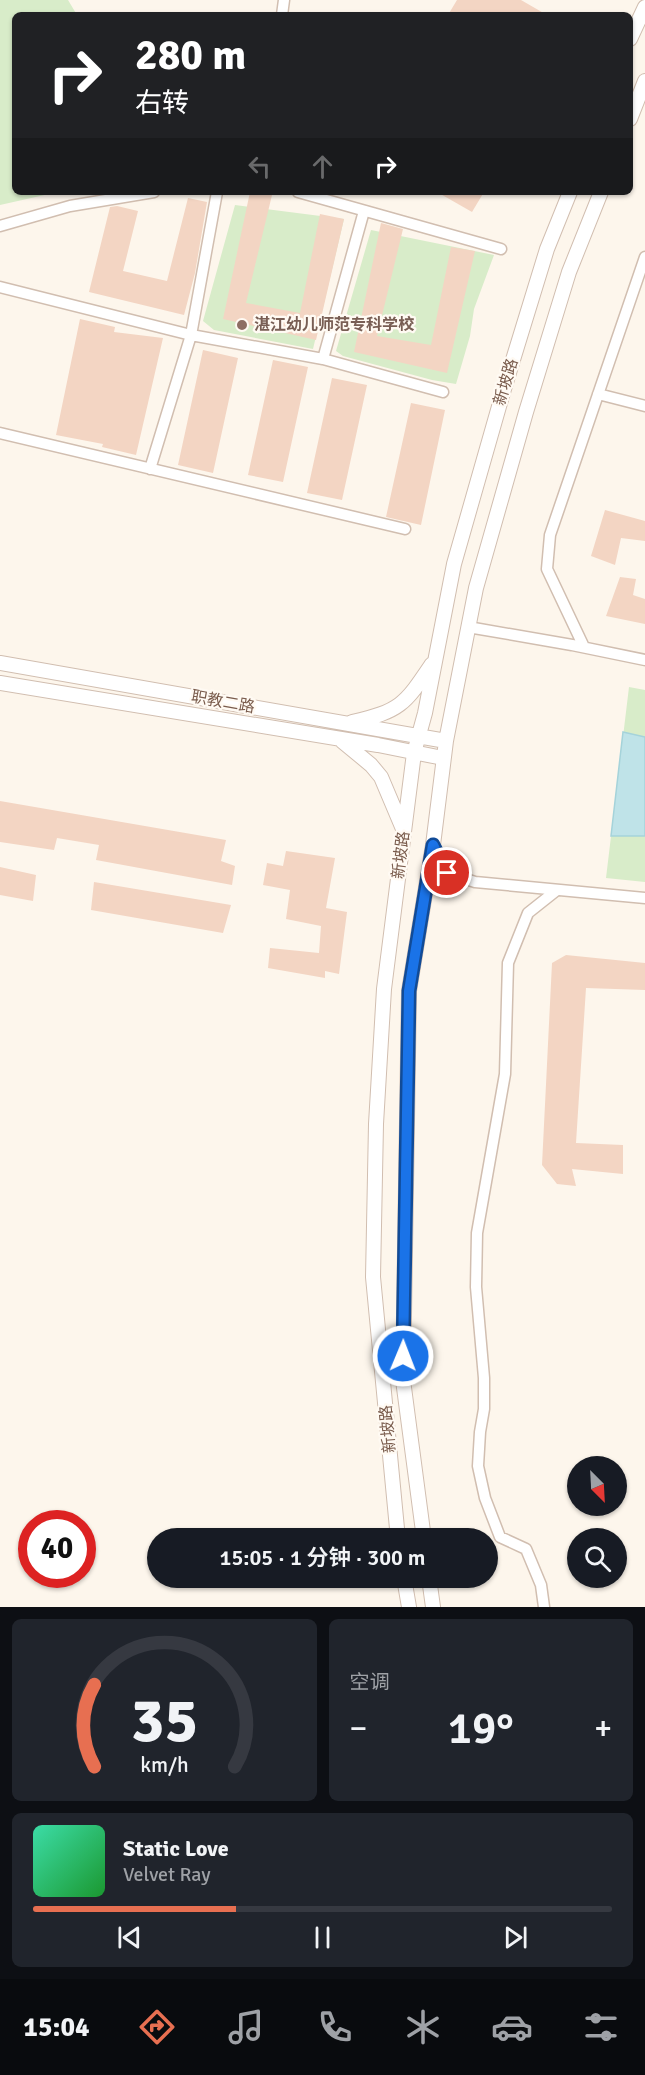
<!DOCTYPE html>
<html lang="zh">
<head>
<meta charset="utf-8">
<style>
  :root { --surface:#171b24; --page:#20242c; --text:#f1f3f6; --muted:#9ea1a6; --line:#363941; --accent:#e76f51 }
  body { margin:0; font-family:Signika,"Noto Sans SC",sans-serif; background:var(--page); color:var(--text); height:100vh; display:flex; flex-direction:column; font-size:22px; white-space:nowrap }
  * { box-sizing:border-box; margin:0 }
  p { font-size:20px; color:var(--muted) }
  .icon { flex:none; width:33px; height:33px; fill:none; stroke:currentColor; stroke-width:2; stroke-linecap:round; stroke-linejoin:round }
  .map { position:relative; height:1607px; overflow:hidden }
  .sheet { display:flex; flex-direction:column; gap:12px; padding:12px; background:#0d0f14; flex:1 }
  .sheet>* { flex:none }
  .hud { position:absolute; left:12px; top:12px; width:621px; height:183px; border-radius:9px; box-shadow:0 2px 4px #0004; background:#202124; color:#fff; overflow:hidden }
  .needle { width:39px; rotate:156deg }
  .fabs { position:absolute; left:567px; top:1456px; display:grid; gap:12px }
  .fabs a { display:grid; place-items:center; width:60px; height:60px; border-radius:50%; background:var(--surface); box-shadow:0 2px 4px #0004; font-size:30px }
  .speed { position:absolute; left:18px; top:1510px; display:flex; gap:12px; font-size:30px; font-weight:700; text-align:center }
  .speed>* { display:grid; place-content:center; width:78px; height:78px; border-radius:50%; background:var(--surface); box-shadow:0 2px 4px #0004; line-height:1 }
  .speed .limit { border:9px solid #d22; background:#fff; color:#111 }
  .pin { position:absolute; display:grid; place-items:center; width:51px; height:51px; color:#fff; margin:-26px; border:3px solid #fff; border-radius:50%; box-shadow:0 2px 6px #0007 }
  .me { position:absolute; width:66px; margin:-33px; rotate:1deg; stroke-linejoin:round; filter:drop-shadow(0 0 4px #0008) }
  .turn { display:flex; align-items:center; gap:21px; height:126px; padding:0 24px; font-size:27px }
  .turn .icon { width:78px; height:78px; stroke-width:2.5 }
  .turn b { display:block; font-size:42px; line-height:51px }
  .lanes { display:flex; align-items:center; height:57px; padding:0 24px; background:#0003; justify-content:center; gap:30px; direction:ltr }
  .lanes .off { opacity:.35 }
  .big { font-size:45px; font-weight:600; line-height:1.1 }
  .sheet .widget { flex:1; display:flex; flex-direction:column; justify-content:center; gap:9px; min-width:0; padding:0 21px; border-radius:9px; background:var(--page) }
  .sheet .dial { align-items:center; gap:0 }
  .dial svg { height:156px; overflow:visible; fill:none; stroke:var(--line); stroke-width:7; stroke-linecap:round; text-anchor:middle }
  .dial text { fill:var(--text); stroke:none }
  .song { display:flex; align-items:center; gap:18px }
  .cover { width:72px; height:72px; border-radius:9px; background:linear-gradient(135deg,hsl(160 70% 55%),hsl(130 70% 35%)) }
  .played { height:6px; border-radius:3px; background:linear-gradient(90deg,var(--accent) 35%,var(--line) 35%) }
  .keys { display:flex; justify-content:space-around; direction:ltr }
  .heat { display:flex; justify-content:space-between; align-items:center; font-size:33px; direction:ltr }
  .sheet .tiles { flex:1; display:grid; gap:12px; grid-template-columns:1fr 1fr }
  .widget:last-child { grid-column:span 2 }
  .trip { position:absolute; left:147px; top:1528px; width:351px; height:60px; border-radius:30px; background:var(--surface); box-shadow:0 2px 4px #0004; font-weight:600; line-height:60px; text-align:center }
  .tabs { display:flex; height:96px; justify-content:space-around; align-items:center; background:#090b0e; color:var(--muted) }
  .tabs .icon { width:42px; height:42px }
  .tabs .current { color:var(--accent) }
  .tabs b { font-size:27px; color:var(--text) }
  .map>svg:first-child { display:block }
  .green { fill:#d8ecc9 }
  .water { fill:#bfe3e8; stroke:#a5d3da; stroke-width:1.5 }
  .building { fill:#f3d5c3 }
  .lines { fill:none; stroke-linecap:round; stroke-linejoin:round }
  .minor-casing { stroke:#d1beb0; stroke-width:13 }
  .tertiary-casing { stroke:#d1beb0; stroke-width:16 }
  .minor { stroke:#fff; stroke-width:10 }
  .tertiary { stroke:#fff; stroke-width:14 }
  .route-casing { stroke:#114b97; stroke-width:15 }
  .route { stroke:#1a73e8; stroke-width:10 }
  .education-dot { fill:#8d6e63; stroke:#fffaf3; stroke-width:2 }
  .labels { text-anchor:middle; dominant-baseline:central; stroke-width:4.5; stroke-linejoin:round; paint-order:stroke }
  .education-label { font-size:16px; font-weight:bold; fill:#785e54; stroke:#fffaf3; text-anchor:start }
  .street-label { font-size:16px; fill:#7a5c4d; stroke:#fffaf3 }
</style>
</head>
<body>
<div class="map">
<svg width="645" height="1607" viewBox="0 0 645 1607">
  <rect width="100%" height="100%" fill="#fdf6ec"/>
  <path class="green" d="M 0,0 L 68,0 L 77,15 L 15,15 L 15,192 L 58,192 L 0,205 Z
    M 235,205 L 344,219 L 313,349 L 214,330 L 203,321 Z
    M 371,230 L 494,255 L 474,309 L 470,336 L 456,384 L 432,380 L 343,356 L 336,351 Z
    M 629,687 L 645,690 L 645,882 L 606,878 Z"/>
  <path class="water" d="M 623,732 L 645,737 L 645,836 L 611,836 Z"/>
  <path class="building" d="M 457,0 L 521,0 L 547,15 L 448,15 Z
    M 250,192 L 272,195 L 246,303 L 300,313 L 320,214 L 344,219 L 316,340 L 223,319 Z
    M 437,192 L 484,192 L 472,212 Z
    M 188,198 L 207,202 L 195,273 L 184,315 L 89,292 L 110,207 L 117,206 L 138,211 L 123,271 L 167,281 Z
    M 381,223 L 403,229 L 377,336 L 431,345 L 451,247 L 475,251 L 447,373 L 354,352 Z
    M 80,319 L 115,327 L 114,332 L 163,338 L 136,455 L 102,447 L 103,444 L 56,435 Z
    M 203,350 L 238,358 L 213,473 L 178,465 Z
    M 273,360 L 308,367 L 283,482 L 248,475 Z
    M 332,378 L 367,385 L 342,500 L 307,493 Z
    M 411,403 L 445,410 L 421,525 L 386,517 Z
    M 605,510 L 645,521 L 645,541 L 621,538 L 615,565 L 591,556 Z
    M 620,577 L 636,579 L 633,595 L 645,599 L 645,624 L 606,616 Z
    M 0,801 L 226,840 L 221,861 L 235,866 L 232,885 L 96,860 L 99,845 L 57,838 L 54,850 L 0,842 Z
    M 286,851 L 335,858 L 326,908 L 347,912 L 339,974 L 325,971 L 325,978 L 268,968 L 270,948 L 319,953 L 321,926 L 286,919 L 290,890 L 263,885 L 267,863 L 283,866 Z
    M 0,867 L 36,875 L 33,901 L 0,895 Z
    M 94,882 L 231,905 L 223,933 L 91,910 Z
    M 566,955 L 645,963 L 645,990 L 586,988 L 576,1143 L 623,1145 L 623,1174 L 572,1169 L 576,1186 L 557,1184 L 542,1165 L 552,963 Z"/>
  <g class="lines">
    <g class="minor-casing">
      <path id="minor" d="M 282,15 L 284,0
        M 298,192 L 501,249
        M 0,226 L 70,206 L 154,192
        M 0,287 L 191,335 L 323,359 L 443,392
        M 323,359 L 364,211
        M 598,394 L 645,406
        M 0,433 L 405,529
        M 150,469 L 191,335 L 217,192
        M 468,627 L 572,645 L 645,660
        M 584,647 L 547,569 L 550,535 L 645,257
        M 433,845 L 447,873 L 475,882 L 645,898
        M 544,1607 L 541,1585 L 526,1549 L 500,1537 L 485,1498 L 478,1466 L 480,1432 L 484,1409 L 484,1378 L 476,1287 L 477,1233 L 505,1074 L 508,963 L 528,913 L 557,890"/>
    </g>
    <g class="tertiary-casing">
      <path id="tertiary" d="M 630,39 L 645,7
        M 630,119 L 645,81
        M 0,663 L 446,741
        M 0,683 L 378,745 L 443,758
        M 352,722 C 401,711 405,704 432,664
        M 342,741 L 371,765 L 381,777 L 403,829
        M 398,1539 L 373,1277 L 376,1124 L 384,989 L 414,753 L 425,713 L 454,564 L 504,389 L 547,249 L 570,192
        M 424,1539 L 403,1380 L 409,991 L 433,845 L 446,741 L 476,588 L 526,412 L 569,272 L 601,192
        M 404,1578 L 409,1607
        M 429,1578 L 433,1607"/>
    </g>
    <use href="#minor" class="minor"/>
    <use href="#tertiary" class="tertiary"/>
  </g>
  <g class="lines">
    <g class="route-casing">
      <path id="route" d="M 403,1356 L 409,991 L 433,845 L 447,873"/>
    </g>
    <use href="#route" class="route"/>
  </g>
  <circle class="education-dot" cx="242" cy="325" r="6"/>
  <g class="labels">
    <g class="education-label">
      <text x="254" y="325">湛江幼儿师范专科学校</text>
    </g>
    <g class="street-label">
      <text transform="translate(506 382) rotate(-73)">新坡路</text>
      <text transform="translate(223 702) rotate(10)">职教二路</text>
      <text transform="translate(401 855) rotate(-83)">新坡路</text>
      <text transform="translate(388 1429) rotate(-95)">新坡路</text>
    </g>
  </g>
</svg>
<div class="fabs">
<a><svg class="needle" viewBox="-14 -14 28 28"><path d="M0-13l5 13h-10z" fill="#e53935"/><path d="M0 13l5-13h-10z" fill="#9ea1a6"/></svg></a>
<a><svg class="icon" aria-label="search" viewBox="0 0 24 24"><circle cx="10" cy="10" r="6"/><path d="M15 15l6 6"/></svg></a>
</div>
<div class="speed"><div class="limit">40</div></div>
<div class="pin" style="left:447px;top:873px;background:#d93025"><svg class="icon" aria-label="arrive" viewBox="0 0 24 24"><path d="M6 21V4h12l-3 4 3 4H6"/></svg></div>
<svg class="me" style="left:403px;top:1356px" viewBox="-20 -20 40 40"><circle r="17" fill="#1a73e8" stroke="#fff" stroke-width="3"/><path d="M0-11L8 9 0 5-8 9z" fill="#fff"/></svg>
<div class="trip">15:05 · 1 分钟 · 300 m</div>
<div class="hud">
<div class="turn"><svg class="icon" aria-label="right" viewBox="0 0 24 24"><path d="M7 20v-9h11M14 6l5 5-5 5"/></svg><div><b>280 m</b>右转</div></div>
<div class="lanes"><svg class="icon off" aria-label="left" viewBox="0 0 24 24"><path d="M17 20v-9H6M10 6l-5 5 5 5"/></svg><svg class="icon off" aria-label="ahead" viewBox="0 0 24 24"><path d="M12 20V5M6 11l6-6 6 6"/></svg><svg class="icon" aria-label="right" viewBox="0 0 24 24"><path d="M7 20v-9h11M14 6l5 5-5 5"/></svg></div>
</div>
</div>
<section class="sheet">
<div class="tiles">
<div class="widget dial"><svg viewBox="0 0 100 80">
<path d="M14 69A42 42 0 1 1 86 69"/>
<path d="M14 69A42 42 0 0 1 14 27" stroke="#e76f51"/>
<text x="50" y="56" font-size="32" font-weight="700">35</text>
<text x="50" y="72" font-size="11">km/h</text>
</svg></div>
<div class="widget"><p>空调</p>
<div class="heat"><a>−</a><b class="big">19°</b><a>+</a></div>
</div>
<div class="widget">
<div class="song"><i class="cover"></i><div><b>Static Love</b><p>Velvet Ray</p></div></div>
<div class="played"></div>
<div class="keys"><svg class="icon" aria-label="previous" viewBox="0 0 24 24"><path d="M18 5L8 12l10 7zM5 5v14"/></svg><svg class="icon" aria-label="pause" viewBox="0 0 24 24"><path d="M8 5v14M16 5v14"/></svg><svg class="icon" aria-label="next" viewBox="0 0 24 24"><path d="M6 5l10 7-10 7zM19 5v14"/></svg></div>
</div>
</div>
</section>
<nav class="tabs">
<b>15:04</b>
<svg class="icon current" aria-label="directions" viewBox="0 0 24 24"><path d="M12 3l9 9-9 9-9-9zM9 14v-3h6M13 9l2 2-2 2"/></svg>
<svg class="icon" aria-label="music" viewBox="0 0 24 24"><path d="M9 18V5l10-2v13"/><circle cx="6" cy="18" r="3"/><circle cx="16" cy="16" r="3"/></svg>
<svg class="icon" aria-label="phone" viewBox="0 0 24 24"><path d="M5 4h4l2 5-3 2q2 4 5 5l2-3 5 2v4C11 20 4 13 5 4z"/></svg>
<svg class="icon" aria-label="climate" viewBox="0 0 24 24"><path d="M12 3v18M4 7l16 10M4 17L20 7"/></svg>
<svg class="icon" aria-label="car" viewBox="0 0 24 24"><path d="M5 17H2v-5l4-1 3-4h7l3 4 3 1v5h-3M9 17h6M6 11h13"/><circle cx="7" cy="17" r="2"/><circle cx="17" cy="17" r="2"/></svg>
<svg class="icon" aria-label="filters" viewBox="0 0 24 24"><path d="M4 7h16M4 17h16"/><circle cx="9" cy="7" r="2"/><circle cx="15" cy="17" r="2"/></svg>
</nav>
</body>
</html>
